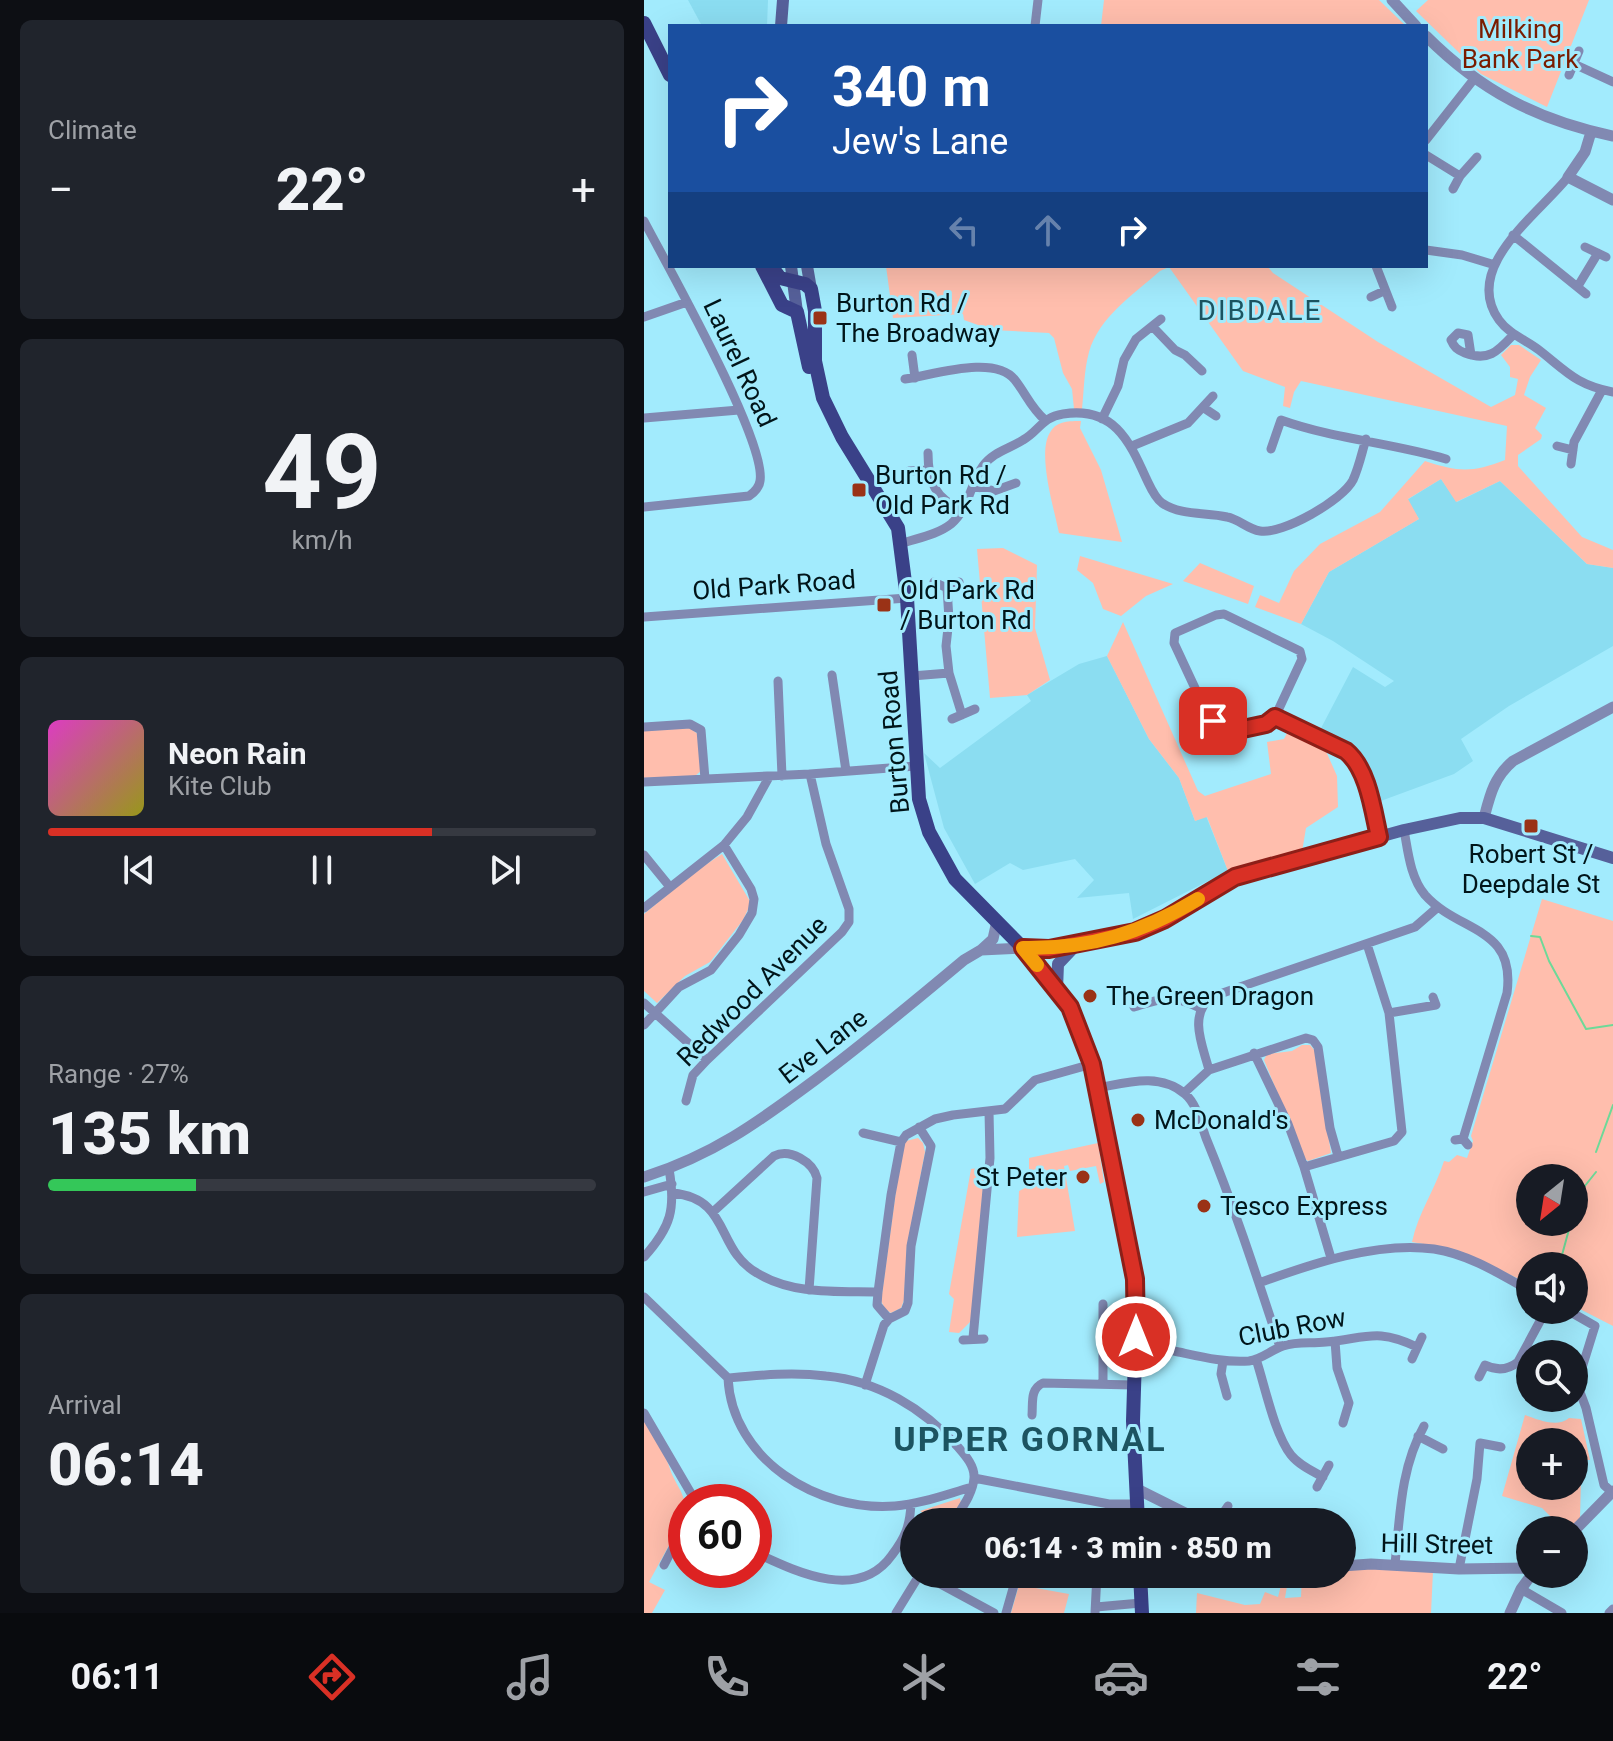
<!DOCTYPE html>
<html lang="en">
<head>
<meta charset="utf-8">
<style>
  :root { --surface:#171b24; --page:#20242c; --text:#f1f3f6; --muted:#9ea1a6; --line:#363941; --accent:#d93025 }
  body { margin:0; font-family:Roboto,sans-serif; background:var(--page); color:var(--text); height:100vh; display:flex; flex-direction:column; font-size:30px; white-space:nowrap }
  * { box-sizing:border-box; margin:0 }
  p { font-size:26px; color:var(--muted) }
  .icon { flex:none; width:44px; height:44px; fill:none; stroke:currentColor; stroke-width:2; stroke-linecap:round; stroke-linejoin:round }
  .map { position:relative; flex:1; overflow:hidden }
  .details { display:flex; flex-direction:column; gap:20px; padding:20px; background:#0d0f14; width:644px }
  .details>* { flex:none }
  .top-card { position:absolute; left:24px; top:24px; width:760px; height:244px; border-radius:0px; box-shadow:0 8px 32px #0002; background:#1a4fa0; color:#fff; overflow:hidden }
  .needle { width:52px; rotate:210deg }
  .fabs { position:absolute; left:872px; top:1164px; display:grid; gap:16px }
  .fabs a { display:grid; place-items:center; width:72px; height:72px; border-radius:50%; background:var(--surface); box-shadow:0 8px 32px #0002; font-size:40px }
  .speed { position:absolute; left:24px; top:1484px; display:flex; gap:16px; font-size:40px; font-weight:700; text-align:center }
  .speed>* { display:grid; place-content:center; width:104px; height:104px; border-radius:50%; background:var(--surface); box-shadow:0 8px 32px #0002; line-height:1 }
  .speed .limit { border:12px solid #d22; background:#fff; color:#111 }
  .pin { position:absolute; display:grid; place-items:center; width:68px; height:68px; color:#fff; margin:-34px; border-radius:16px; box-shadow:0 4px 12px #0006 }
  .me { position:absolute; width:88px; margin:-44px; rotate:0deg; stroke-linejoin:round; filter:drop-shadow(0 0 6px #0008) }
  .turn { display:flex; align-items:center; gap:28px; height:168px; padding:0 32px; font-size:36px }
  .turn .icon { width:104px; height:104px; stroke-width:2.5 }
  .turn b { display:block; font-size:56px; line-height:68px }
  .lanes { display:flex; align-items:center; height:76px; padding:0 32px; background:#0003; justify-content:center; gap:40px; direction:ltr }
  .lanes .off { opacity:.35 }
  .big { font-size:60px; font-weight:800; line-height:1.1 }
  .details .card { flex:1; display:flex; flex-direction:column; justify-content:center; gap:12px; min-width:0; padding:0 28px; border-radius:12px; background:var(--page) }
  .details .dial { align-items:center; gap:0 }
  .dial b { font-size:104px; line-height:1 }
  .song { display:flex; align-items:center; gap:24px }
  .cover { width:96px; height:96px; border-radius:12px; background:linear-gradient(135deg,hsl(310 70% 55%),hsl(60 70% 35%)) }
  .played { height:8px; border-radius:4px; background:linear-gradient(90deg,var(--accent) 70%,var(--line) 70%) }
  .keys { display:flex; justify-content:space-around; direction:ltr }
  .heat { display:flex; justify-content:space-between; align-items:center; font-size:44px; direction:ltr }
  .charge { height:12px; border-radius:6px; background:linear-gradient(90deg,#34c759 27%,var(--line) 0) }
  .trip { position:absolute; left:256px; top:1508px; width:456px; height:80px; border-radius:40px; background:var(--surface); box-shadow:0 8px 32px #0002; font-weight:800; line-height:80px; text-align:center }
  .tabs { display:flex; height:128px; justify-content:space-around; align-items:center; background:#090b0e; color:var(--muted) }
  .tabs .icon { width:56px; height:56px }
  .tabs .on { color:var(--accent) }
  .tabs b { font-size:36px; color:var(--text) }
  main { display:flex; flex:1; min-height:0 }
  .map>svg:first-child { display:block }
  .built { fill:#8bddf1 }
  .green { fill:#ffbead; fill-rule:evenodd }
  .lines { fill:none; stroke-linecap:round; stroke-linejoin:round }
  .stream { stroke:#6dd998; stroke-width:2 }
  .minor { stroke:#8189b2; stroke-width:9 }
  .tertiary { stroke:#8189b2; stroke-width:11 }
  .secondary { stroke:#56609a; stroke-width:12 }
  .primary { stroke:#3a4188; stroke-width:14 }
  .route-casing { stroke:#8d1f18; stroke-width:20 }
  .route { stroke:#d93025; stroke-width:14 }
  .slow { stroke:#f59e0b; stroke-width:14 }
  .poi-dot { fill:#9a3216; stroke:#a2ebfd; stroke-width:3 }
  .labels { text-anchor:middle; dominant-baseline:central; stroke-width:6; stroke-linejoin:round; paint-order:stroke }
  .park-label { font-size:26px; fill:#7a1c00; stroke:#a2ebfd }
  .poi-label { font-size:26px; fill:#01151a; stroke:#a2ebfd; text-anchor:start }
  .street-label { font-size:26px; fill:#01151a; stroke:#a2ebfd }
  .neighbourhood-label { font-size:28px; letter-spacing:2px; fill:#1c5461; stroke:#a2ebfd }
  .district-label { font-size:34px; font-weight:bold; letter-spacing:2px; fill:#1c5461; stroke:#a2ebfd }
</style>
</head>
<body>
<main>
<section class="details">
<div class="card"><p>Climate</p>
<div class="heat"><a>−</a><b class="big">22°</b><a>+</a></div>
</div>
<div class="card dial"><b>49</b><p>km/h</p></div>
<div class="card">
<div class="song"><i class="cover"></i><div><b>Neon Rain</b><p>Kite Club</p></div></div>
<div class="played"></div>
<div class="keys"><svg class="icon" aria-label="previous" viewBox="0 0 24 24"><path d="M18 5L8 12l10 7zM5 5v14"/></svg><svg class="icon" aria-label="pause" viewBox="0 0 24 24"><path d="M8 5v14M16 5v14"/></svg><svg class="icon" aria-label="next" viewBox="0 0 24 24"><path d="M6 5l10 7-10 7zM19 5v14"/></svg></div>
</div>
<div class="card"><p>Range · 27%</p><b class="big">135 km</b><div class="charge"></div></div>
<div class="card"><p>Arrival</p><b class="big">06:14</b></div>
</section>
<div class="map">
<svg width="969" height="1613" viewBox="0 0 969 1613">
  <rect width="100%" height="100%" fill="#a2ebfd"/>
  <path class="built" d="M 44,0 L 124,0 L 123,26 L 58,26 Z
    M 797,479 L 813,502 L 856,481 L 943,564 L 969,568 L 969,646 L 865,706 L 817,739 L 829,761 L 810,774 L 734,802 L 721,760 L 702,744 L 675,732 L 709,667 L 741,687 L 750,681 L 689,641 L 657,624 L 685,572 L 775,519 L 763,500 Z
    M 463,656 L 505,739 L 535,778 L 551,821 L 562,816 L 584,871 L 489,919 L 485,893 L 433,898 L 450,880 L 431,859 L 379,870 L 366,863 L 331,884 L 300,828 L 280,753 L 296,768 L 387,701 L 383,695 L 435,664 Z"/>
  <path class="green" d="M 460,0 L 735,0 L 762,26 L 457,26 Z
    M 784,0 L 945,0 L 903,107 L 837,74 L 772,11 Z
    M 242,266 L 623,266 L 629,273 L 734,342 L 847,407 L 871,395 L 874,379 L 866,377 L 866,367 L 857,355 L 867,345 L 875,345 L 897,360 L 886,377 L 880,395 L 902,408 L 891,428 L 898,435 L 897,439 L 874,455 L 874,466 L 938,537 L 969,550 L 969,568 L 943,564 L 856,481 L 812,502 L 797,479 L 764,499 L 775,519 L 685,572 L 657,624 L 611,607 L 616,595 L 635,603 L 650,571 L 676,544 L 736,512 L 781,461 C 814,472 828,473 861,460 L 863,426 L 657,381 L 650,392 L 646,408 L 639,406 L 641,387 L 599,371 L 525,267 L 516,271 C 490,294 455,317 445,352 C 440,370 440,391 438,409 L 430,409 L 428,389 L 419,373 L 410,338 L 405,333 L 348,330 L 320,320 L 319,314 L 249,318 Z
    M 437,421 L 436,428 L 457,470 L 478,542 L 415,533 C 410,508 392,451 407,431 C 413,421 426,421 437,421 Z
    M 359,548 L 393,565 L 391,628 L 406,680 L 383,695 L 346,698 L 333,549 Z
    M 436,556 L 529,584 L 502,596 L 477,616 L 459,609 L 449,583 L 433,570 Z
    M 556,563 L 610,586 L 604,604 L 539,581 Z
    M 479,622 L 554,791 L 561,796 L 627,774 L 623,742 L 640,739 L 644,731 L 681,749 L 693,776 L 694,807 L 662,828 L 658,852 L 584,871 L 563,817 L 551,821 L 535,778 L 505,739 L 463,656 Z
    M 46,728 L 55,735 L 58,770 L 51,776 L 0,778 L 0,731 Z
    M 78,854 L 107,903 L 99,920 L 66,962 L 41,976 L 13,1003 L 0,991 L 0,914 L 52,871 Z
    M 898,899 L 969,921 L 969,1326 L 930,1306 L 930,1266 L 886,1266 L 886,1284 L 813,1250 L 768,1242 C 774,1213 791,1190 800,1161 L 805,1162 L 813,1155 L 823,1158 L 829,1141 L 827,1136 ZM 886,1178 L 930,1178 L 930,1222 L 886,1222 Z
    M 658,1045 L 666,1045 L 671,1051 L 687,1153 L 664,1161 L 660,1158 L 620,1060 L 623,1054 L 648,1051 Z
    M 274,1138 L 279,1143 L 281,1152 L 263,1246 L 260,1300 L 257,1308 L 247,1313 L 241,1309 L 237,1301 L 258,1146 L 262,1141 Z
    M 454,1143 L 460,1182 L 456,1184 L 452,1166 L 426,1171 L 424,1165 L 420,1166 L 431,1231 L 373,1237 L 375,1191 L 385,1186 L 385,1158 Z
    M 341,1167 L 327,1321 L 315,1333 L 305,1332 L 310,1299 L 305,1294 L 327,1169 Z
    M 0,1413 C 10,1431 18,1447 25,1466 C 31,1486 42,1492 42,1514 L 5,1582 L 21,1590 L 8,1613 L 0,1613 Z
    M 881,1415 C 895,1420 913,1428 925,1418 L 937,1419 L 946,1460 L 933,1459 L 932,1479 L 937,1480 L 936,1518 L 924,1530 L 920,1530 L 898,1508 L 858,1496 ZM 886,1442 L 930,1442 L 930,1486 L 886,1486 Z
    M 316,1498 L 317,1503 L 303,1522 L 293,1522 L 276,1511 Z
    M 742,1566 L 789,1571 L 787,1613 L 552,1613 L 553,1593 L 601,1605 L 616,1604 L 621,1592 L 634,1597 L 640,1574 L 645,1574 L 641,1598 L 657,1597 L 658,1574 L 698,1574 L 698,1569 Z
    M 375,1585 L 425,1594 L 420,1613 L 367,1613 Z"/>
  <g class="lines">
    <path class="stream" d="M 887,936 L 896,937 L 905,961 L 942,1029 L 969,1025
      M 952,1152 L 969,1105
      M 936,1192 L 952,1172
      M 930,1213 L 932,1207
      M 915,1266 L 927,1222"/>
    <path class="minor" d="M 391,26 L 394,0
      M 930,64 L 969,82
      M 925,75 L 935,51
      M 782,140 L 830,79
      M 782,155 L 816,176
      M 924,177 C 896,213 817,267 855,320 C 865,334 882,340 895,350 C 922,371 932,385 969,392
      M 809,189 L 816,176 L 833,157
      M 0,221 C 23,265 123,442 116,481 C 115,488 111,492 105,496 L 0,507
      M 869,235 L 942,294
      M 941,247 L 962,257
      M 782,250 L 818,255 L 851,265
      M 732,266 L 748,307
      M 934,286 L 954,253
      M 727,297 L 740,291
      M 0,317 L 43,302
      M 509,327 L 531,350 L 541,355 L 558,371
      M 268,355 L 271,378
      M 827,355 L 824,335 L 814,333 L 807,340 C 810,347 813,350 821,353 C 845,362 854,351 870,334
      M 261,379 C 289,375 351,354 371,380 C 382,394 387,408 401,420
      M 560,408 L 572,416
      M 0,418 L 95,410
      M 458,419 L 474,386 L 480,360 L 492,339 L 517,319
      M 488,446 L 544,423 L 569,396
      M 913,446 L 929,450
      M 627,449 L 637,420 C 690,439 748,443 802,459
      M 284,453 C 284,482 291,498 318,510
      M 927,464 L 930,442 L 958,390
      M 265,471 L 284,470
      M 329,486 L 350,491 L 372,483
      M 256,544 C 273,538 293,535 307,524 C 325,509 326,484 339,466 C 349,452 365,449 379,440 C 395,431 398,417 419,414 C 469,406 485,440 502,478 C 506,486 510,497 518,503 C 537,516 562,512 583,517 C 595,519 603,529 616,531 C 638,535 699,500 709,480 C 715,467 718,452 722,439
      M 290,582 L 303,588 L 315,582
      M 303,588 L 305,619 L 302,646 L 305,673 L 318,715
      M 0,617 L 263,598
      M 188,675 L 202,771
      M 268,676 L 305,673
      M 134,681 L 138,776
      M 631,717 L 658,659 L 656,651 L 580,614 L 572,615 L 531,633 L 530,643 L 564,716 L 579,730 L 585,732 L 622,724 L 631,717 L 702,751 C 724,770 730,810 735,837
      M 308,719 L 331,709
      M 0,727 L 46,724 L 57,730 L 61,779
      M 0,782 L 166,774 L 272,766
      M 760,830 C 764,851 766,877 781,895 C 815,933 872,926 863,993 L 819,1139
      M 0,855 L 26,887
      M 0,908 L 80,845 L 103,817 L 125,777
      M 0,1003 L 63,1060
      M 490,1007 C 520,998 527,994 556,1008
      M 745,1013 L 792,1005 L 789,997
      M 0,1025 L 35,987 L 67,970 L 95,935 L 108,913 L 110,899 L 107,889 L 80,845
      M 610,1053 L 644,1124 L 660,1167 L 687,1258
      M 565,1070 C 559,1046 544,1016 567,997 L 771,927 L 794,907
      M 453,1088 C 482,1083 515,1072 541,1094 C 553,1104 557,1124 562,1138 C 590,1206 613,1277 636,1347
      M 540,1093 L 565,1070 L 662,1038 L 669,1040 L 674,1047 L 686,1128 L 694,1156
      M 42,1101 L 49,1075 L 63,1060 L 198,932 L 205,922 L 205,909 L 182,844 L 166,774
      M 219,1133 L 257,1142 L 262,1135 L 291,1119 L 309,1115 L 361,1109 L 391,1080 L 448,1064
      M 811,1140 L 819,1139 L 824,1145
      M 257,1142 L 247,1195 L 234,1292 L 233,1305 L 245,1319 L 261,1311 L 264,1303 L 267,1246 L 287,1146 L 275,1127
      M 660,1167 L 750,1141 L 758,1132 L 745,1013 L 723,944
      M 0,1192 L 28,1184
      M 29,1193 C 87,1199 71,1249 113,1273 C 149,1295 193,1291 234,1292
      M 70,1211 L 130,1156 C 146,1148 169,1162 173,1178 L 165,1290
      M 0,1257 C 27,1227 32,1209 25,1169
      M 615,1283 C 667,1264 734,1241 790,1249 C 824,1254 856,1274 886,1291
      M 0,1297 L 84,1378
      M 923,1310 L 951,1326 L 933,1384 L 942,1408 L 960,1485 L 968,1492
      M 329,1338 L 346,1158 L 345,1111
      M 319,1340 L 340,1339
      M 691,1341 L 693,1368 L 705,1403 L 699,1423
      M 530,1351 C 554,1356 580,1363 605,1361 C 618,1359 627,1350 639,1346 C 654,1341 667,1344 682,1342 C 723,1338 733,1328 773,1347
      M 612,1359 C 621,1386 630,1433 647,1455 C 655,1465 668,1471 679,1477
      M 768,1359 L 778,1337
      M 579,1361 L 577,1374 L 583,1396
      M 835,1377 L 841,1365 C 853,1371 864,1370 874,1362 L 902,1310
      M 84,1378 C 117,1375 149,1372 182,1376 C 234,1381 279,1408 314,1447 C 321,1455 331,1466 330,1478 C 329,1494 317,1509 309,1522
      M 84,1378 C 88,1460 174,1512 251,1506 C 277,1504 303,1494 328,1487
      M 459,1384 L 459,1304
      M 221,1385 L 240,1325 L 245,1319
      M 0,1413 L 52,1502
      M 388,1415 C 389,1402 386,1389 399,1383 L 489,1385
      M 774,1436 L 799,1449
      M 330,1478 L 465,1504 L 493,1504
      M 673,1487 L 685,1465
      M 573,1522 L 584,1506
      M 110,1552 C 151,1571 214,1603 248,1555 C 261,1538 266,1526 267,1504
      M 751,1564 C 756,1517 756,1469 780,1426
      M 20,1565 L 42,1523
      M 815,1569 L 833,1479 L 836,1443 L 857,1447
      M 278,1574 L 350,1613
      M 877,1589 L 918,1613
      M 452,1607 L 497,1603
      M 252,1613 L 276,1574
      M 362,1613 L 372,1578 L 387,1580
      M 451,1613 L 453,1574
      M 965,1613 L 969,1609"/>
    <path class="tertiary" d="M 748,0 L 772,26
      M 782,36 C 837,91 893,120 969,136
      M 947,132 L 941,152 L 924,177 L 969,200
      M 840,818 C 846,795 850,777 869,761 L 969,707
      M 337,950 L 349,939 L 353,921
      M 0,1177 C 69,1155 113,1123 171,1080 C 222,1042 271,1001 320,960 L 337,950 L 379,948
      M 493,1489 L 559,1522
      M 930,1531 L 969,1491
      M 698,1566 L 727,1564 L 815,1569 L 886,1568
      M 866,1613 L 877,1589 L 888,1574"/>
    <path class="secondary" d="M 137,26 L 139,0
      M 147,266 L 153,312
      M 163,266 L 167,289
      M 379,948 L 432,945 L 491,932 L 521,919 L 591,877 L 760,830 L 816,818 L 840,818 L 969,858
      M 413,989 L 414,964 L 432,945"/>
    <path class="primary" d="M 0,23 L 26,75
      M 118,266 L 138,305 L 153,312
      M 127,266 L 136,278 L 161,284 L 167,289 L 171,311 L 171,361 L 179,398 L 198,437 L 254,528 L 263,598 L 275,799 L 285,832 L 311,879 L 379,948 L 426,1007 L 448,1064 L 493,1293 L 489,1421 L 494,1522
      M 153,312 L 165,367
      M 496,1574 L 498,1613"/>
  </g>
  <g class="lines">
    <g class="route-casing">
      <path id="route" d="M 492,1337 L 491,1279 L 448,1064 L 426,1007 L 379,948 L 405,949 L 491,932 L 521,919 L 591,877 L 735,837 C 729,810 724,769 702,751 L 631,717 L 622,724 L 585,732 L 569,721"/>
    </g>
    <use href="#route" class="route"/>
    <path class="slow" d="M 393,965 L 379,948 C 446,949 498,933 554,899"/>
  </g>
  <g class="poi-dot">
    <rect x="168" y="310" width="16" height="16" rx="4"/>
    <rect x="207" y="482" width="16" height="16" rx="4"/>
    <rect x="232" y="597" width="16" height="16" rx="4"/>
    <rect x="879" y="818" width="16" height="16" rx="4"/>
    <circle cx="446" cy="996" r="8"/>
    <circle cx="494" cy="1120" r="8"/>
    <circle cx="439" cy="1177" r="8"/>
    <circle cx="560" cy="1206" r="8"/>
  </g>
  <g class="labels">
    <g class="park-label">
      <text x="876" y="29">Milking<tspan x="876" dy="30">Bank Park</tspan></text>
    </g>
    <g class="poi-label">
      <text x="192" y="303">Burton Rd /<tspan x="192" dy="30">The Broadway</tspan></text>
      <text x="231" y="475">Burton Rd /<tspan x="231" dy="30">Old Park Rd</tspan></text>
      <text x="256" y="590">Old Park Rd<tspan x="256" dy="30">/ Burton Rd</tspan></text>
      <text x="887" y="854" text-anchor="middle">Robert St /<tspan x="887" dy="30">Deepdale St</tspan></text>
      <text x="462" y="996">The Green Dragon</text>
      <text x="510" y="1120">McDonald's</text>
      <text x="423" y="1177" text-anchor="end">St Peter</text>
      <text x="576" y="1206">Tesco Express</text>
    </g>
    <g class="street-label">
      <text transform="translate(96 363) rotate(65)">Laurel Road</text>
      <text transform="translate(130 585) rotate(-4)">Old Park Road</text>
      <text transform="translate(250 742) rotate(-95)">Burton Road</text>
      <text transform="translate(108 991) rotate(-45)">Redwood Avenue</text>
      <text transform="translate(179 1046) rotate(-38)">Eve Lane</text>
      <text transform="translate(648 1327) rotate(-11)">Club Row</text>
      <text transform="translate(793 1544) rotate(1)">Hill Street</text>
    </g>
    <g class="neighbourhood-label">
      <text x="616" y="310">DIBDALE</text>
    </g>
    <g class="district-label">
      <text x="386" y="1439">UPPER GORNAL</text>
    </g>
  </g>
</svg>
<div class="fabs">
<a><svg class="needle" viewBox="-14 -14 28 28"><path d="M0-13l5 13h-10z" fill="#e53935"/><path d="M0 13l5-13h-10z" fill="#9ea1a6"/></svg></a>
<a><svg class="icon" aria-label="sound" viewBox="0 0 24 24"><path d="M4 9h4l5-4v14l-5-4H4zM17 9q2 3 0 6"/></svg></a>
<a><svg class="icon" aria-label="search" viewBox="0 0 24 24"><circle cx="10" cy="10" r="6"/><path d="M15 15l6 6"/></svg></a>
<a>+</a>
<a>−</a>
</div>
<div class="speed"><div class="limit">60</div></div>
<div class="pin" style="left:569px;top:721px;background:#d93025"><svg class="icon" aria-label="arrive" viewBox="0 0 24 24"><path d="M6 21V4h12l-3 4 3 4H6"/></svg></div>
<svg class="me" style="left:492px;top:1337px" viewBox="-20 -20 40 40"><circle r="17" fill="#d93025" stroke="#fff" stroke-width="3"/><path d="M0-11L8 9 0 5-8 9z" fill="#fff"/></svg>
<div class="trip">06:14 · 3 min · 850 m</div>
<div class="top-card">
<div class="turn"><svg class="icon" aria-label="right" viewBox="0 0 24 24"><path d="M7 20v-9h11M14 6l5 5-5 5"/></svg><div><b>340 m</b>Jew's Lane</div></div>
<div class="lanes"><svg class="icon off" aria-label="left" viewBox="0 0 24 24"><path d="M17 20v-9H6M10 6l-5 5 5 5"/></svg><svg class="icon off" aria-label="ahead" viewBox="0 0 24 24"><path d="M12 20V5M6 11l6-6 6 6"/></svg><svg class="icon" aria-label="right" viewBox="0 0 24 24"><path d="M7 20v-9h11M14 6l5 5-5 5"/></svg></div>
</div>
</div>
</main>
<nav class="tabs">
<b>06:11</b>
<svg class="icon on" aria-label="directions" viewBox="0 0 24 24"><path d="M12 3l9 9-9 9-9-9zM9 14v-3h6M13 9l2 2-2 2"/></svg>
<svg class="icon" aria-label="music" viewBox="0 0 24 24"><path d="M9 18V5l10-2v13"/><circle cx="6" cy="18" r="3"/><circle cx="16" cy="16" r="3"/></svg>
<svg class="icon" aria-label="phone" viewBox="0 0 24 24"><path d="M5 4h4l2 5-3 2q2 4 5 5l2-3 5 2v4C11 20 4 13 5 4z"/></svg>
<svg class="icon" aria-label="climate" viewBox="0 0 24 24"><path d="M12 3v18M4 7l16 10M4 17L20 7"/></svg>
<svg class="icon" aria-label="car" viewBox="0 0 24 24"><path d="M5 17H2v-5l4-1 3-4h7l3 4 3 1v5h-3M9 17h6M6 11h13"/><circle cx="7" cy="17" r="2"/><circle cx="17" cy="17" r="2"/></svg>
<svg class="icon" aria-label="filters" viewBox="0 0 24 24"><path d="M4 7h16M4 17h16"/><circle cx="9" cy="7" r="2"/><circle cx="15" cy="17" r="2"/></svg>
<b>22°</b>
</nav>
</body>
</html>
